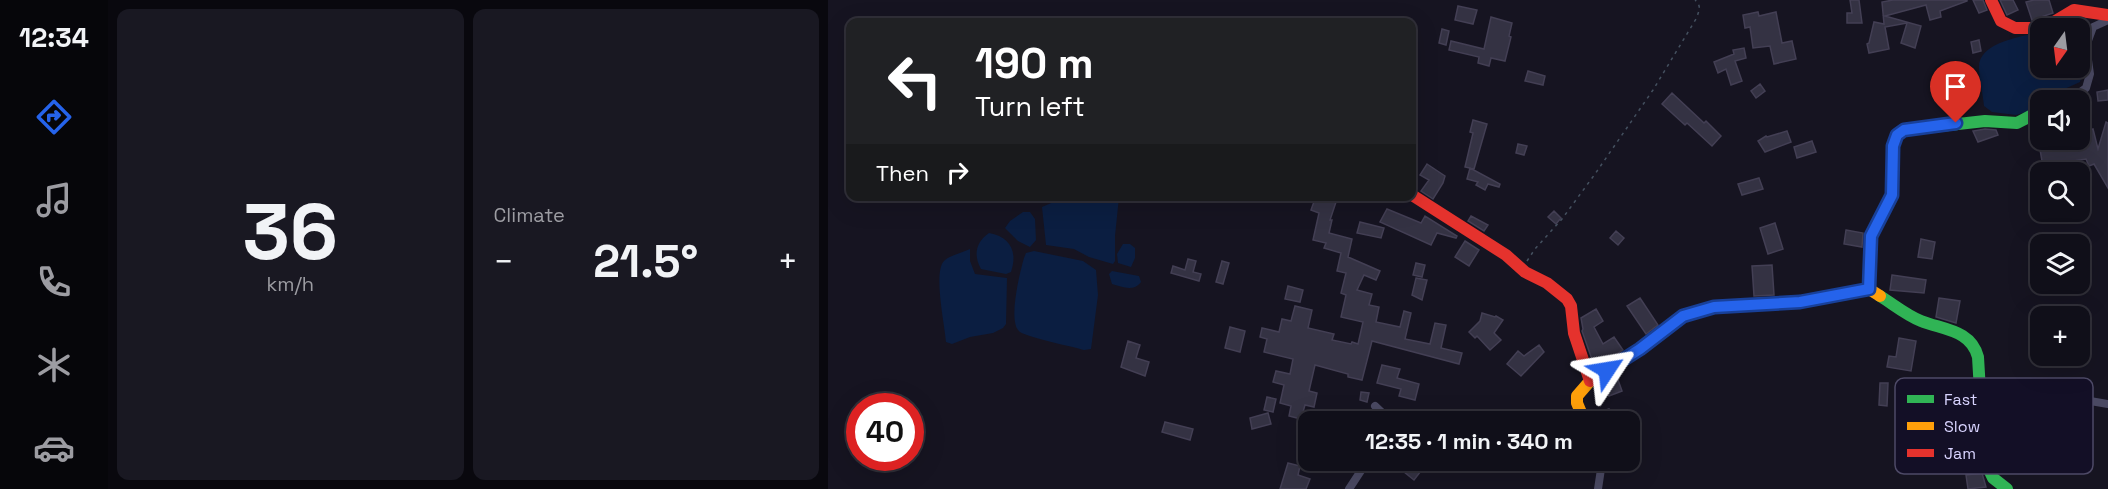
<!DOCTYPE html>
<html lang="en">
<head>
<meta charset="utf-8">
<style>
  :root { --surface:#100f19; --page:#191822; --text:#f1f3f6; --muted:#9c9ca2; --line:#302f38; --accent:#2563eb }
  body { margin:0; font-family:"Space Grotesk",sans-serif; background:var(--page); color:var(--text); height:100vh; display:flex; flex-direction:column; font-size:22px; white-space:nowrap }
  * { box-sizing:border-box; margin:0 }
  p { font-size:20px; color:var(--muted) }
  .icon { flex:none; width:33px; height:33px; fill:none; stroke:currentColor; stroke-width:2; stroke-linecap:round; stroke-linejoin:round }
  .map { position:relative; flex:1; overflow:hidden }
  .side { display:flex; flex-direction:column; gap:9px; padding:9px; background:#09080e; width:720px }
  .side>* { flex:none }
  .banner { position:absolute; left:18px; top:18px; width:570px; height:183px; border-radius:12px; box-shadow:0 6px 24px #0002,0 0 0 2px var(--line); background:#202124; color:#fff; overflow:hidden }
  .needle { width:39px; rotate:194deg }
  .controls { position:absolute; left:1202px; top:18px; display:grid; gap:12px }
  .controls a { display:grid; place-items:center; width:60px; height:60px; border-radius:12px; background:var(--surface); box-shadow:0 6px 24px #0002,0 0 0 2px var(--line); font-size:30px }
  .speed { position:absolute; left:18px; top:393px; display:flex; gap:12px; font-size:30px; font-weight:700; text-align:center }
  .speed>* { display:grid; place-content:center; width:78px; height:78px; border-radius:50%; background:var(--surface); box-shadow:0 6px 24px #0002,0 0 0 2px var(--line); line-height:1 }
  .speed .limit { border:9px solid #d22; background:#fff; color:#111 }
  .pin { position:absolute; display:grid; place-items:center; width:51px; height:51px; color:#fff; margin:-62px -26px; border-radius:50% 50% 50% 0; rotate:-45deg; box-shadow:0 0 6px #0007 }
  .pin .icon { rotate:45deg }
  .me { position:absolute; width:66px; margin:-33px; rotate:57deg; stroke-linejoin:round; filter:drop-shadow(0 0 4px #0008) }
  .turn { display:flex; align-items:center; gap:21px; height:126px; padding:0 30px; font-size:27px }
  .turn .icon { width:78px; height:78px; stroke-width:2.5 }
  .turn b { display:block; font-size:42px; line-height:51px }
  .then { display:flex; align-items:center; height:57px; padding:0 30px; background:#0003; gap:12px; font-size:22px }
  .big { font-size:45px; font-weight:700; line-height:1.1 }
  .side .card { flex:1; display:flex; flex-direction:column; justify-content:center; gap:9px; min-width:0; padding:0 21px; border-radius:12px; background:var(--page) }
  .side .dial { align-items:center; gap:0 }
  .dial b { font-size:78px; line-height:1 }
  .heat { display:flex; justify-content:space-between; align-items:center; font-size:33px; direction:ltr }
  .side .tiles { flex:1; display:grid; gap:9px; grid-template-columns:repeat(2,1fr) }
  .trip { position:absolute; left:470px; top:411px; width:342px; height:60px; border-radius:12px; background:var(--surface); box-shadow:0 6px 24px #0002,0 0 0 2px var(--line); font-weight:700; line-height:60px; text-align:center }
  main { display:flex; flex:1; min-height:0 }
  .tab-bar { display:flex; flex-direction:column; width:108px; justify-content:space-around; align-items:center; background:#06060a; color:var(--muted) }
  .tab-bar .icon { width:42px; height:42px }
  .tab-bar .selected { color:var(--accent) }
  .tab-bar b { font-size:27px; color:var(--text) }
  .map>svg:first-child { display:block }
  .water { fill:#0b1e41 }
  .building { fill:#343243; stroke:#433f54; stroke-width:1.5 }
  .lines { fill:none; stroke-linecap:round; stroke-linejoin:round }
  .path { stroke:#44505f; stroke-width:1.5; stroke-dasharray:3 4.5; stroke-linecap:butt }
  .street { stroke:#4a4962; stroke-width:8 }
  .fast { stroke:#30b455; stroke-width:12 }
  .slow { stroke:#ff9f0a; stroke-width:12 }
  .jam { stroke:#e5322d; stroke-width:12 }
  .route-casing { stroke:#184099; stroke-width:15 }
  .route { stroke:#2563eb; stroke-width:10 }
  .key { fill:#130f26; stroke:#4e4a67; stroke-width:1.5 }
  .key-label { font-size:16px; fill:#d9d4ff }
</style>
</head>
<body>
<main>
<nav class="tab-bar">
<b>12:34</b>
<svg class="icon selected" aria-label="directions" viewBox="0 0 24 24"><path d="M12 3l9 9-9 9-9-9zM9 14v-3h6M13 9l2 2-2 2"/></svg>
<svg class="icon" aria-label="music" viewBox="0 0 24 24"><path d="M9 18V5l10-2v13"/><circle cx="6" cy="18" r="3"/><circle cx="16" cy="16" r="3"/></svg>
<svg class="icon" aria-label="phone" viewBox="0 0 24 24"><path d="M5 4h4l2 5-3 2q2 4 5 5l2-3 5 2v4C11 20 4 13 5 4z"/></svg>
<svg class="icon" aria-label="climate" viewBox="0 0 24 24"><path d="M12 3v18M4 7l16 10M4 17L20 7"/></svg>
<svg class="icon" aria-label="car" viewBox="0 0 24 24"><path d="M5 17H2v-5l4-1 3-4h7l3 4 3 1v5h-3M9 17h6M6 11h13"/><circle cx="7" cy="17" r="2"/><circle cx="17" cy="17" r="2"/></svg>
</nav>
<section class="side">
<div class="tiles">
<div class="card dial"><b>36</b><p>km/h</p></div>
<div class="card"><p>Climate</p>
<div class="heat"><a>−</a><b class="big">21.5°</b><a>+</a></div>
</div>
</div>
</section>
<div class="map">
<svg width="1280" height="489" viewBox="0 0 1280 489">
  <rect width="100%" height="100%" fill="#161421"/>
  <path class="water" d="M 1251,29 C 1255,47 1257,64 1252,82 L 1212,100 L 1198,112 L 1188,115 L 1164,112 L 1156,106 C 1155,94 1151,78 1151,68 C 1150,42 1193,37 1212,32 L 1212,68 L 1251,68 Z
    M 237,197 L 291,197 L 287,236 L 287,261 L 285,264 L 261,257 L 246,249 L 218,245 L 214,207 Z
    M 195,212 L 202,212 L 207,219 L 208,240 L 202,247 L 190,241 L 177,228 L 182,221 Z
    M 161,233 C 182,237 190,251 183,272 L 178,274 L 153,269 C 145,255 148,242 161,233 Z
    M 295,244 L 302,244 L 307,248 L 307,258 L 303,267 L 290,263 L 289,254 Z
    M 142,249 L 142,261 L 147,274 L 179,278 L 178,324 L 175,328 L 165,333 L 142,337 L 124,344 L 118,342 C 117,326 105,272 116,261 C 122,255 134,253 142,249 Z
    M 206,251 L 255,261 L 268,270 L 270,295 L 263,349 L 256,350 C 242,346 202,338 192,332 C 179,323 192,272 196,258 L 198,253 Z
    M 284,271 L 311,276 L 313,282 C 306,292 294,287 284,284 L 281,274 Z"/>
  <path class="building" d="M 1022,0 L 1031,0 L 1034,23 L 1019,23 L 1019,13 L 1024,13 Z
    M 1065,0 L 1139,0 L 1139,1 L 1112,11 L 1113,17 L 1102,20 L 1098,5 L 1057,16 L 1093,26 L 1087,48 L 1073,43 L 1079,23 L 1057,27 L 1061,49 L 1041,53 L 1039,44 L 1041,43 L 1046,22 L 1056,24 L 1054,2 Z
    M 1145,0 L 1155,0 L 1159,10 L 1151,13 Z
    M 1172,0 L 1185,0 L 1190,10 L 1179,15 Z
    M 1206,0 L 1221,0 L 1225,13 L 1204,20 L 1198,2 Z
    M 630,6 L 649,10 L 645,24 L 627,20 Z
    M 930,12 L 931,16 L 948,12 L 954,43 L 964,41 L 968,59 L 946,64 L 942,46 L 925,48 L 922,27 L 917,28 L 915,15 Z
    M 663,17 L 684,23 L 681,36 L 683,37 L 677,61 L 663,58 L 661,66 L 650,63 L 651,57 L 621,50 L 623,41 L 656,49 Z
    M 614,29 L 621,31 L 618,45 L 611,43 Z
    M 1151,40 L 1153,51 L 1145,53 L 1143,42 Z
    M 916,48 L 918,58 L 907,61 L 914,81 L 903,85 L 898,69 L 890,73 L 886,62 L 906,54 L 905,50 Z
    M 700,71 L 717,76 L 715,85 L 697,81 Z
    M 932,84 L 937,91 L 928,98 L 923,91 Z
    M 1280,90 L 1280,100 L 1270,101 L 1269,92 Z
    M 844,93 L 876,123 L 878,121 L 893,136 L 884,146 L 859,123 L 857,125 L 834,104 Z
    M 645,120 L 659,124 L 646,169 L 637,167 L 645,133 L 642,132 Z
    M 1278,122 L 1280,123 L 1280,188 L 1266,164 L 1261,166 L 1258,159 L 1226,164 L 1227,172 L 1216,172 L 1211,144 L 1232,140 L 1251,140 L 1251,133 L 1265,129 L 1270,149 Z
    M 1157,129 L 1168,130 L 1170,135 L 1150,142 L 1145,131 Z
    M 959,131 L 963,142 L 937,152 L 930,141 L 938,136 L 939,137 Z
    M 984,141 L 988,152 L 969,158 L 966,147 Z
    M 690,144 L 699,146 L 696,155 L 688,153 Z
    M 599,164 L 617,176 L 615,183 L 605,199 L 593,191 L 601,180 L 592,175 Z
    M 642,168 L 672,184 L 671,187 L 660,184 L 657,190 L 648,185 L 650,182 L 639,179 Z
    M 931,178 L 935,189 L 914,195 L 910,184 Z
    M 488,196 L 510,196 L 502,220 L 504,220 L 501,233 L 524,239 L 520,257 L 552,271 L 548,280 L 536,275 L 529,290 L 544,294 L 541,305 L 551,307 L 548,322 L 572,327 L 576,311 L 583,313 L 577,339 L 602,344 L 607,323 L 618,325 L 613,348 L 634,353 L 631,364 L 544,341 L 534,380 L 520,377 L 520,374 L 487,365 L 481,391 L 489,393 L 486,407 L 477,405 L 473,419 L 461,416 L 463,406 L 452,403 L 456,385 L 445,382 L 448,371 L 462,374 L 465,359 L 436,352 L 439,339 L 432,337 L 434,328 L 451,332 L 454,319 L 463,321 L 467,306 L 484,310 L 480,328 L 506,334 L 504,340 L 523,344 L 524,342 L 530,344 L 535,322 L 513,317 L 518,295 L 513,293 L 518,273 L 509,271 L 513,253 L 496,248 L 498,243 L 485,240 L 491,213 L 483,210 Z
    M 559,209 L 593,223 L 597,216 L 629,236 L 628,238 L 609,233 L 603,245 L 552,222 Z
    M 726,211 L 733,218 L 728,224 L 720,217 Z
    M 643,216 L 660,225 L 656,231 L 640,221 Z
    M 532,222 L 556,228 L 553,238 L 529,233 Z
    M 947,223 L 955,249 L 940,254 L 932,228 Z
    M 1018,230 L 1035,233 L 1034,247 L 1016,244 Z
    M 788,231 L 796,238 L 790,245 L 782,238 Z
    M 1093,239 L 1107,242 L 1104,259 L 1090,257 Z
    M 637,241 L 651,250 L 641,266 L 627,257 Z
    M 360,259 L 368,261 L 365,272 L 373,274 L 371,281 L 343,273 L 345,266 L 357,270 Z
    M 394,261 L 401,263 L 395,284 L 388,282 Z
    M 588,263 L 597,265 L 594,277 L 585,275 Z
    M 944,265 L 946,295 L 926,296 L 924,266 Z
    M 1064,275 L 1098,280 L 1096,293 L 1062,290 Z
    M 588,278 L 599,280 L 594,300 L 584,295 Z
    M 460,286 L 475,290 L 472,302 L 457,299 Z
    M 812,298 L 830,325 L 818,334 L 799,306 Z
    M 1111,298 L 1132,301 L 1128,323 L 1108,317 Z
    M 768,309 L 775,321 L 766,327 L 775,344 L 786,337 L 795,350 L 767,368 L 754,331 L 755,329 L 753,318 Z
    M 654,313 L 667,317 L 668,316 L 675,320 L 666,333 L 673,340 L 662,350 L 649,336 L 647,338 L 641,332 L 652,321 Z
    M 402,327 L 417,331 L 412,352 L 397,348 Z
    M 1071,338 L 1088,341 L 1083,371 L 1059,367 L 1061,356 L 1068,357 Z
    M 300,341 L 312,345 L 308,358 L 321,362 L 317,376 L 293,367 Z
    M 711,345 L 716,352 L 693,376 L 679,364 L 690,351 L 696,356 Z
    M 554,365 L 572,369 L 569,378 L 591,384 L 587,400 L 571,396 L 573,389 L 549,383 Z
    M 788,374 L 794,391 L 781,396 L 776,382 Z
    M 1052,383 L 1060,383 L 1059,406 L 1051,405 Z
    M 533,392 L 541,393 L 539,402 L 532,400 Z
    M 439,397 L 448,399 L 445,412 L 436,410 Z
    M 781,409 L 785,419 L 777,422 L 765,422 L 763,415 Z
    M 440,413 L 443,424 L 424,429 L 422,418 Z
    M 337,422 L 365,429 L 362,440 L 334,432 Z
    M 575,460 L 578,460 L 593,471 L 586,480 L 570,467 Z
    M 460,463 L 472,466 L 470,475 L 482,479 L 478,489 L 452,489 Z
    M 1154,473 L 1158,487 L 1140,489 L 1138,475 Z"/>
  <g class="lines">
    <path class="path" d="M 699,261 L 707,249 L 734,219 L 767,174 L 825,90 L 868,19 C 871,11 874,6 867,0"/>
    <path class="street" d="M 1236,100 L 1247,96 L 1258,88 L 1262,74 L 1258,46 L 1265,27 L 1280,20
      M 1151,387 L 1210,392 L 1280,404
      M 547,406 L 564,422
      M 521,489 L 540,460
      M 770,489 L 773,469 L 772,460"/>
    <path class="fast" d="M 1041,289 L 1043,236 L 1063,196 L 1065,146 L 1069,135 L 1076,130 L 1157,121 L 1189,123 L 1212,111
      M 1052,296 C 1065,304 1078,315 1093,321 C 1116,330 1143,330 1150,357 L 1156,459 L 1165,478 L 1179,489"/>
    <path class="slow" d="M 757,422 L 749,403 L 749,396 L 762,381 L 812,349 L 855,316 L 886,307 L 972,302 L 1041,289 L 1052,296"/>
    <path class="jam" d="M 1163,0 L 1173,21 L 1187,28 L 1206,28 L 1226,22 L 1246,10 L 1280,15
      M 584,195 L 678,255 L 697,272 L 719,283 L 739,299 L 743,306 L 746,333 L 762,381"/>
  </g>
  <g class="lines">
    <g class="route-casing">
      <path id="route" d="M 779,370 L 812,349 L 855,316 L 886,307 L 972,302 L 1041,289 L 1043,236 L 1064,195 L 1065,146 L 1069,135 L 1076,130 L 1128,123"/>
    </g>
    <use href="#route" class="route"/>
  </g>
  <rect x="1067" y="378" width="198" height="96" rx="9" class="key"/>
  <rect x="1079" y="395" width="27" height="8" fill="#30b455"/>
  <rect x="1079" y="422" width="27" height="8" fill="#ff9f0a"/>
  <rect x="1079" y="449" width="27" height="8" fill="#e5322d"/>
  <g class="key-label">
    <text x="1116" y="405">Fast</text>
    <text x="1116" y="432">Slow</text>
    <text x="1116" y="459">Jam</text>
  </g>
</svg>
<div class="controls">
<a><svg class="needle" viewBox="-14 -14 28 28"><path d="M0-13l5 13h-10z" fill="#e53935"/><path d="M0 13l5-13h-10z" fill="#9c9ca2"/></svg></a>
<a><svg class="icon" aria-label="sound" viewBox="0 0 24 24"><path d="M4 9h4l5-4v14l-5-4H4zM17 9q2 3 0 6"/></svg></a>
<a><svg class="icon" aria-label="search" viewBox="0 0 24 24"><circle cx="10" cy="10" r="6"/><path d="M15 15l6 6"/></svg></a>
<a><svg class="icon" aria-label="layers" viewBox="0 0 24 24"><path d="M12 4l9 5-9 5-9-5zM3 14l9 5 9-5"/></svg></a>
<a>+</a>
</div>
<div class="speed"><div class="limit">40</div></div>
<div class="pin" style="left:1128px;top:123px;background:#d93025"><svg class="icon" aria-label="arrive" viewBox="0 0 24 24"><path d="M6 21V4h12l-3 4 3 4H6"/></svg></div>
<svg class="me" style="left:779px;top:370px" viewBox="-20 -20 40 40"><path d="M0-17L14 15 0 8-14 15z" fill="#2563eb" stroke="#fff" stroke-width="4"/></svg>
<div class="trip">12:35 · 1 min · 340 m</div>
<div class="banner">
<div class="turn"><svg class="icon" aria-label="left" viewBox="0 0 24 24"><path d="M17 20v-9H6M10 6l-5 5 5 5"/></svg><div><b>190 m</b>Turn left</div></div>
<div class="then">Then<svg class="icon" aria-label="right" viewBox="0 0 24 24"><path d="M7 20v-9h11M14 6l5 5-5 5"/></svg></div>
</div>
</div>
</main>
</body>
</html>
